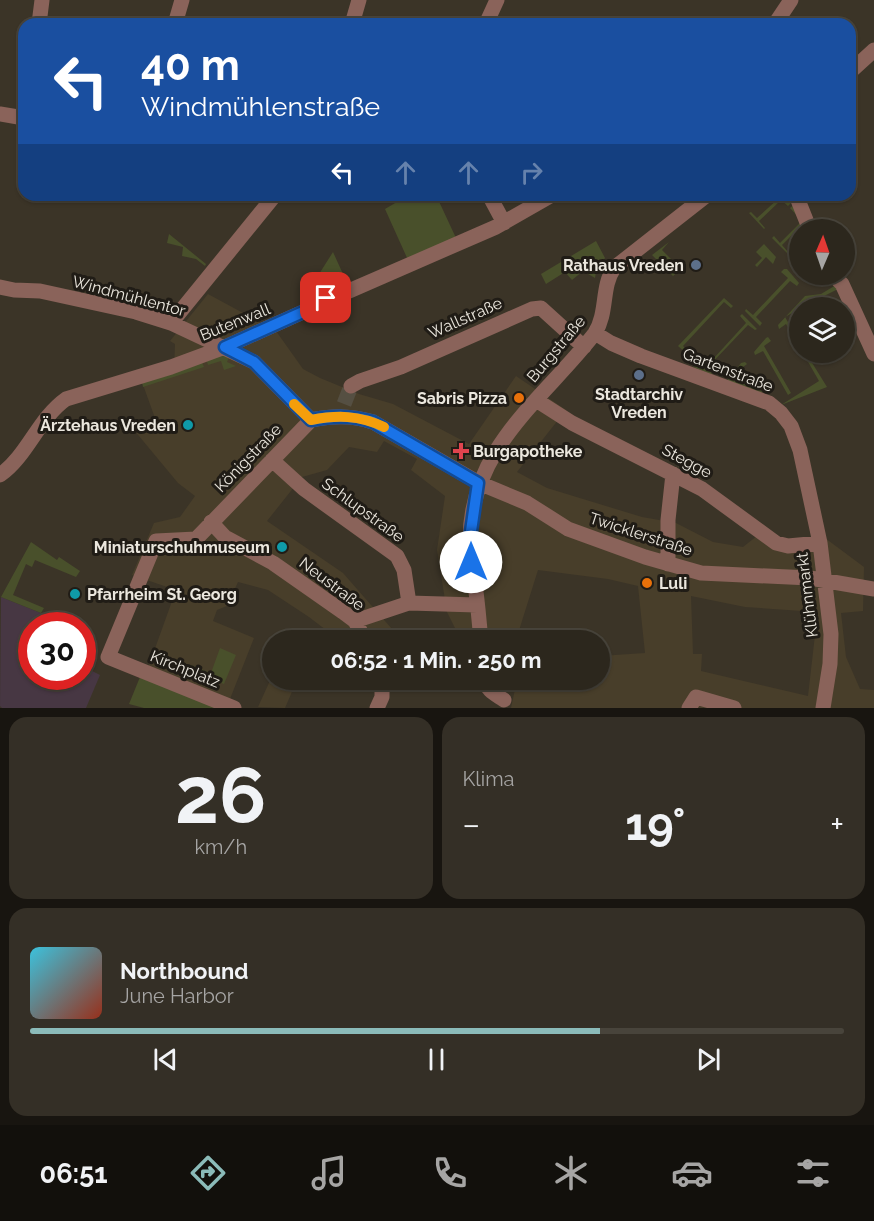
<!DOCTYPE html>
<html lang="de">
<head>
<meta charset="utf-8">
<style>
  :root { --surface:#2c271d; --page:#342f26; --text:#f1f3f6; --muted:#a6a5a4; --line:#48443b; --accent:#8bbbb9 }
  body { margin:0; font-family:Raleway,sans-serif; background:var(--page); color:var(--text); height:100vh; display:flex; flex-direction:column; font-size:22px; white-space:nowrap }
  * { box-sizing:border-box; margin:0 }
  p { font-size:20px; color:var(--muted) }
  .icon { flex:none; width:33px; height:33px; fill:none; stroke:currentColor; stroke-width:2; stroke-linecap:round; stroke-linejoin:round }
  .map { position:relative; height:708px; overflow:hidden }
  .side { display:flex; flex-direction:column; gap:9px; padding:9px; background:#181510; flex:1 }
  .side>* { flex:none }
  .guide { position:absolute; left:18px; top:18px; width:838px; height:183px; border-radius:18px; box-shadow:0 2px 4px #0004,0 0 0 2px var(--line); background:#1a4fa0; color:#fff; overflow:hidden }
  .needle { width:39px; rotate:2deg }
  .controls { position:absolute; left:789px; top:219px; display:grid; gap:12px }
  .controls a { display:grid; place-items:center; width:66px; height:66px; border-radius:50%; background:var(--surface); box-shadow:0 2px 4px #0004,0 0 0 2px var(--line); font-size:30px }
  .speed { position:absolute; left:18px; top:612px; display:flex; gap:12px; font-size:30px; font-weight:700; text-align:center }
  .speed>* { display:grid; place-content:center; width:78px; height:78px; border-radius:50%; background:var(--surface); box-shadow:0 2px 4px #0004,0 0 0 2px var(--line); line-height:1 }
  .speed .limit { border:9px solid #d22; background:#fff; color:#111 }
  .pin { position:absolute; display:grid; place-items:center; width:51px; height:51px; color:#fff; margin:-26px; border-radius:12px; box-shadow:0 3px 9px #0006 }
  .me { position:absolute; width:66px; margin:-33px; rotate:0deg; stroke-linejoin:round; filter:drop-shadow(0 0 4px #0008) }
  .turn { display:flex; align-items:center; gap:21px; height:126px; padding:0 24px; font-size:27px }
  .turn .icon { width:78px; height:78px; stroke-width:2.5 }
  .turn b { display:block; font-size:42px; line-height:51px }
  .lanes { display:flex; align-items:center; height:57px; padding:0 24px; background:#0003; justify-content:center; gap:30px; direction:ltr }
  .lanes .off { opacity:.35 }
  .big { font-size:45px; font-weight:700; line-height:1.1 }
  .side .card { flex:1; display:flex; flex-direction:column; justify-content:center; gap:9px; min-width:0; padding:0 21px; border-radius:18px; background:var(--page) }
  .side .dial { align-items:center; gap:0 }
  .dial b { font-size:78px; line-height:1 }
  .song { display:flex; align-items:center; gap:18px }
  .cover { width:72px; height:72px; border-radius:9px; background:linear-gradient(135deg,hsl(190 70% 55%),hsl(10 70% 35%)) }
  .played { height:6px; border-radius:3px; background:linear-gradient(90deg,var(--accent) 70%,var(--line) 70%) }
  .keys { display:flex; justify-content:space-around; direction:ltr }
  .heat { display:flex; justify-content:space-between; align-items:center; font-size:33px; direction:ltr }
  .side .tiles { flex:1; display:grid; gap:9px; grid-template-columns:1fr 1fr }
  .card:last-child { grid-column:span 2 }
  .trip { position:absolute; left:262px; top:630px; width:348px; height:60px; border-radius:30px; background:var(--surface); box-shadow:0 2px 4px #0004,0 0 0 2px var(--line); font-weight:700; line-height:60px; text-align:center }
  .tabs { display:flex; height:96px; justify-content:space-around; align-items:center; background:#12100c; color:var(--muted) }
  .tabs .icon { width:42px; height:42px }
  .tabs .selected { color:var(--accent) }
  .tabs b { font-size:27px; color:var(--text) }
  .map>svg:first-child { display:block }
  .built { fill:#483e2a; fill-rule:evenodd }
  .education { fill:#473743 }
  .green { fill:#49502b }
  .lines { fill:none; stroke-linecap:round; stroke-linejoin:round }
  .minor-tunnel { stroke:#554f42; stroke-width:15; stroke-dasharray:15 8; stroke-linecap:butt }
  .minor { stroke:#8a635a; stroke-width:15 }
  .route-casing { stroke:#114b97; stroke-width:15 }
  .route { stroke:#1a73e8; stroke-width:10 }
  .slow { stroke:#f59e0b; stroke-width:10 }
  .service-dot { fill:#5c6f8a; stroke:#201c16; stroke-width:2 }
  .food-dot { fill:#e8710a; stroke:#201c16; stroke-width:2 }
  .culture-dot { fill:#0f9aa8; stroke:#201c16; stroke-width:2 }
  .health-dot { fill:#e0444e; stroke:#201c16; stroke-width:2 }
  .labels { text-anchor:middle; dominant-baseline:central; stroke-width:6; stroke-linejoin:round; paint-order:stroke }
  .poi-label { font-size:16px; font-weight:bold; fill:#ebe7de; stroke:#201c16; text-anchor:end }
  .street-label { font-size:16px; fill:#ebe7de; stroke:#201c16 }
</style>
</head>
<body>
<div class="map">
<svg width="874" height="708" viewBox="0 0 874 708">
  <rect width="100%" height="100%" fill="#3b3427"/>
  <path class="built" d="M 208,294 L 276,331 L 303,369 L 320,378 L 359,394 L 393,404 L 469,444 L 516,376 L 566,410 L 517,472 L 547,488 L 642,517 L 676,523 L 713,542 L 743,547 L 757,536 L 772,547 L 825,538 L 864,567 L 863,611 L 841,613 L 846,657 L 860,689 L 874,690 L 874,708 L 511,708 L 517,680 L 600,680 L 600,656 L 645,653 L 638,586 L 608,579 L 538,570 L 516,640 L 461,640 L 447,612 L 437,550 L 445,496 L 411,470 L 417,459 L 384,441 L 377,452 L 349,447 L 327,470 L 302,477 L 267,521 L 343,573 L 392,629 L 361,640 L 339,640 L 309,617 L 268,590 L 238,582 L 227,606 L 217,610 L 213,621 L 254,638 L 230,699 L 148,668 L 176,590 L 132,575 L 154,523 L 180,517 L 195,496 L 178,483 L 134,430 L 155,418 L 142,382 L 174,371 L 175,344 L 170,341 ZM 691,596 L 745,607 L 802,611 L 815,635 L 808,696 L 701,671 L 702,654 L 693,654 Z
    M 273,674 L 273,680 L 366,680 L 365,689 L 307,685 L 294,687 L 285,708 L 258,707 Z"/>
  <path class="education" d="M 1,597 L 41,613 L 36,625 L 32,626 L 32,676 L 82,676 L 83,651 L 97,657 L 92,671 L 100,675 L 86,708 L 2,708 L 0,706 Z"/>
  <path class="green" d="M 416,195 L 436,195 L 456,238 L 408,260 L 385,209 L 402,199 Z
    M 777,195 L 790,195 L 793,201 L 788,206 L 781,200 L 759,221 L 765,228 L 764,229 L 749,213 L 751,212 L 757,218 L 779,198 Z
    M 795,204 L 807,229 L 800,230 L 799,240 L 794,233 L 782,245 L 788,252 L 787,253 L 772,238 L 774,236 L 780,243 L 802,221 L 790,208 Z
    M 169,234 L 206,264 L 205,266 L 196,259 L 182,256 L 183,247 L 167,243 Z
    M 596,241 L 605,258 L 596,272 L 595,278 L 583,271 L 572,280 L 565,272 L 546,284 L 541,274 Z
    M 669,242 L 662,250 L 681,269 L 673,276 L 652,255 Z
    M 764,244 L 776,257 L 773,264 L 766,257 L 757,267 L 755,265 L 762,258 L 756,252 Z
    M 333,252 L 348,285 L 311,304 L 307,293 Z
    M 784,269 L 787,269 L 799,283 L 797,286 L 790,281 L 756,317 L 762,323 L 760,326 L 745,311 L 746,309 L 753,315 L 788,278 L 781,272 Z
    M 836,285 L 838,289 L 800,308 L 799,309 L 785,317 L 799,341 L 799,347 L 786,324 L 779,329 L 778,325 L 805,296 L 821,294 Z
    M 724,298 L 733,306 L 731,308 L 724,302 L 683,346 L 689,352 L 687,354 L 678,346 Z
    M 742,314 L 757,329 L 755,330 L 748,325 L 707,368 L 713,375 L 693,367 L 695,365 L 703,370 L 746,323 L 740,316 Z
    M 766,338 L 768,337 L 771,341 L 764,346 L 791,393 L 788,395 L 763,351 L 755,355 L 754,352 Z
    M 218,353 L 230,355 L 227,362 L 236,366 L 224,370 L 221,361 L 208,365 L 206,358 Z
    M 803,353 L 806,353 L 827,387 L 781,405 L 819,381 Z
    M 201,360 L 204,367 L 143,387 L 142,382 Z
    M 745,362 L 747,364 L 739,370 L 749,387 L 757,383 L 764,396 L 727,381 L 741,363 Z
    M 31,542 L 57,560 L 59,557 L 80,571 L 76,577 L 35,560 L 32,567 L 26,564 L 13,595 L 44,608 L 41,613 L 1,597 Z
    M 220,648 L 236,655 L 224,684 L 192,672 L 191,674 L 188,673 L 191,665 L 211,673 Z
    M 140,677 L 217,708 L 144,708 L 129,704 Z"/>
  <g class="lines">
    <path class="minor-tunnel" d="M 344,404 L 351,386"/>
    <path class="minor" d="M 39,24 L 42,0
      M 175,24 L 182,0
      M 352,24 L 359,0
      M 486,24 L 497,0
      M 775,24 L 791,0
      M 850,72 L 874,50
      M 0,114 L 24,118
      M 489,195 L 504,223
      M 796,195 L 810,230
      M 832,274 L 842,284 L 874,354
      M 0,287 L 14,290 L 40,291 L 136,312 L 171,323 L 254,362 L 311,420
      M 171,323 L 275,195
      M 595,333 L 611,343 L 641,356 L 769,403 L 781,413 L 791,426 L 800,450 L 820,543 L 831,634 L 830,664 L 823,708
      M 351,386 L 360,381 L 401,367 L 532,309 L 541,308 L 584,347
      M 536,400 L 572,423 L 702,489 L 776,543 L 788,546 L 820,543
      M 311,420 C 333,416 351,415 373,422 L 479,483 L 527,503 L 568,529 L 645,557 L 701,573 L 810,578 L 874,589
      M 272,460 L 304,489 L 397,556 L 404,570 L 409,603
      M 0,475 C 28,455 38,419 66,399 L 171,367 L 225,347 L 323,303 C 328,295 340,291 349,291 L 496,227 L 552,195
      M 211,522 L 225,537 L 273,563 L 343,612 L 355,621 L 365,640
      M 668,564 L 668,520 L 673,474
      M 355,621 L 409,603 L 477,605
      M 481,640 C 479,622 478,604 475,585 C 473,570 470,556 470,540 C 470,447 544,399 595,333 C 608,312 601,287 614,268 L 707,195
      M 485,680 C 487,691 495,694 504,700
      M 234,708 L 108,657 L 156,541 L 196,539 L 311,420
      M 377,708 L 382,697 L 382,680
      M 689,708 L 696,697 L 734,708"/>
  </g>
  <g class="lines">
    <g class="route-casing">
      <path id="route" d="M 326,298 L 323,303 L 225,347 L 254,362 L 311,420 C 333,416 351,415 373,422 L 478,483 L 470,538 L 471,562"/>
    </g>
    <use href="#route" class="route"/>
    <path class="slow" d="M 294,404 L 311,420 C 337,415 359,415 384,427"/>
  </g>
  <g class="service-dot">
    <circle cx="696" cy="265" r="6"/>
    <circle cx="639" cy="375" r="6"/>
  </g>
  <g class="food-dot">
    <circle cx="519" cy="398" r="6"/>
    <circle cx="647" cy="583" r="6"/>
  </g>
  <g class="culture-dot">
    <circle cx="188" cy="425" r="6"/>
    <circle cx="282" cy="547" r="6"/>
    <circle cx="75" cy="594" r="6"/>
  </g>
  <path class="health-dot" d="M458 442h6v6h6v6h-6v6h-6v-6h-6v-6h6z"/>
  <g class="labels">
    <g class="poi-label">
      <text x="684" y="265">Rathaus Vreden</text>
      <text x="639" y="394" text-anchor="middle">Stadtarchiv<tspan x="639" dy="18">Vreden</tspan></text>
      <text x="507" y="398">Sabris Pizza</text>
      <text x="176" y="425">Ärztehaus Vreden</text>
      <text x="473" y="451" text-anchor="start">Burgapotheke</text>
      <text x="270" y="547">Miniaturschuhmuseum</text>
      <text x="659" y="583" text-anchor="start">Luli</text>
      <text x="87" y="594" text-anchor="start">Pfarrheim St. Georg</text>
    </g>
    <g class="street-label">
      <text transform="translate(129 296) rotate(15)">Windmühlentor</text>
      <text transform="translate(465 318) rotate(-24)">Wallstraße</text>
      <text transform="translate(235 322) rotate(-22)">Butenwall</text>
      <text transform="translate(556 349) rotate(-50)">Burgstraße</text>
      <text transform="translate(728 370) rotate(21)">Gartenstraße</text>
      <text transform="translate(248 458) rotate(-46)">Königstraße</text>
      <text transform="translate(687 461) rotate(28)">Stegge</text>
      <text transform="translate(363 510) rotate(36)">Schlupstraße</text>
      <text transform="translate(641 534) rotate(18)">Twicklerstraße</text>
      <text transform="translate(332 584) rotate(37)">Neustraße</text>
      <text transform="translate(807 595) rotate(-97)">Klühnmarkt</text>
      <text transform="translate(185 669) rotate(22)">Kirchplatz</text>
    </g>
  </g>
</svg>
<div class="controls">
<a><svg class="needle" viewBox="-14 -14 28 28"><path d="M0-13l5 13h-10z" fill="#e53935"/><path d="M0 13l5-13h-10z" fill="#a6a5a4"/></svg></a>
<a><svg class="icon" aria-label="layers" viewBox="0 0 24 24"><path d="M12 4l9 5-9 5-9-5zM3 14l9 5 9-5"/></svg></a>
</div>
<div class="speed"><div class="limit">30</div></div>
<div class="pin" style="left:326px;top:298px;background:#d93025"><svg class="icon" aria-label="arrive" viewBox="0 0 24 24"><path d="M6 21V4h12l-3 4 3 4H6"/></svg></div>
<svg class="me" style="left:471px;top:562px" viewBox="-20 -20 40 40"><circle r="19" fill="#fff"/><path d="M0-13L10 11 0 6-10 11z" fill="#1a73e8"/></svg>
<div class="trip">06:52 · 1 Min. · 250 m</div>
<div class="guide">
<div class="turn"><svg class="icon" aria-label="left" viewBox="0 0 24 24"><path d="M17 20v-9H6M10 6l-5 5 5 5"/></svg><div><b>40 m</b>Windmühlenstraße</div></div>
<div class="lanes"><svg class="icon" aria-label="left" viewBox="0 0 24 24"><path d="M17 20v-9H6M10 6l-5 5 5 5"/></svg><svg class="icon off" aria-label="ahead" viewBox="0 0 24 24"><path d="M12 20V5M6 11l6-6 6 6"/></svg><svg class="icon off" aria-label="ahead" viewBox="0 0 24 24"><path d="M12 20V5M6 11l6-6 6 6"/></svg><svg class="icon off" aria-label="right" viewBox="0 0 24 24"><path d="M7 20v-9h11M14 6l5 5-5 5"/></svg></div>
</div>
</div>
<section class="side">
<div class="tiles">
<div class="card dial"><b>26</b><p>km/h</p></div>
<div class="card"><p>Klima</p>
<div class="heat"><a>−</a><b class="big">19°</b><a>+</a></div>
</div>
<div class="card">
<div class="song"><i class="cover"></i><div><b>Northbound</b><p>June Harbor</p></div></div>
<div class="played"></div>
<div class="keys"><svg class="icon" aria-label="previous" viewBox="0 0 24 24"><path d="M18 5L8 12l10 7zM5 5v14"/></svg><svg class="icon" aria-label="pause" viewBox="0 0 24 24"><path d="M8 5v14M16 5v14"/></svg><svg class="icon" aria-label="next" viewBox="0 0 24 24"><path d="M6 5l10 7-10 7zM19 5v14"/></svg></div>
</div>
</div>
</section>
<nav class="tabs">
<b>06:51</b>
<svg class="icon selected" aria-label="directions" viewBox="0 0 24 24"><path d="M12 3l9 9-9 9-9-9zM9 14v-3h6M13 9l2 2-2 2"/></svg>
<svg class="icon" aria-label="music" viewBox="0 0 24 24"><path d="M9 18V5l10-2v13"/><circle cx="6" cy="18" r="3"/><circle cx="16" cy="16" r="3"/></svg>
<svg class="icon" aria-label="phone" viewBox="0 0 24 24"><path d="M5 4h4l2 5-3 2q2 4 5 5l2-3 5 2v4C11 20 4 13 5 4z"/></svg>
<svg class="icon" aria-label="climate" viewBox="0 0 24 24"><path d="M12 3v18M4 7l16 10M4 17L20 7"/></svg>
<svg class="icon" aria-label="car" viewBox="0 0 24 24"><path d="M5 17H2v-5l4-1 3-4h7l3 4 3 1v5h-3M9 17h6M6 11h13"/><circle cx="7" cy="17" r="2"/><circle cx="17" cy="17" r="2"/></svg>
<svg class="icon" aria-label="filters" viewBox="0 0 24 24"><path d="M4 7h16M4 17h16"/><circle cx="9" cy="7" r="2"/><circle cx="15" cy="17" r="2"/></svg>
</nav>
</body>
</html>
